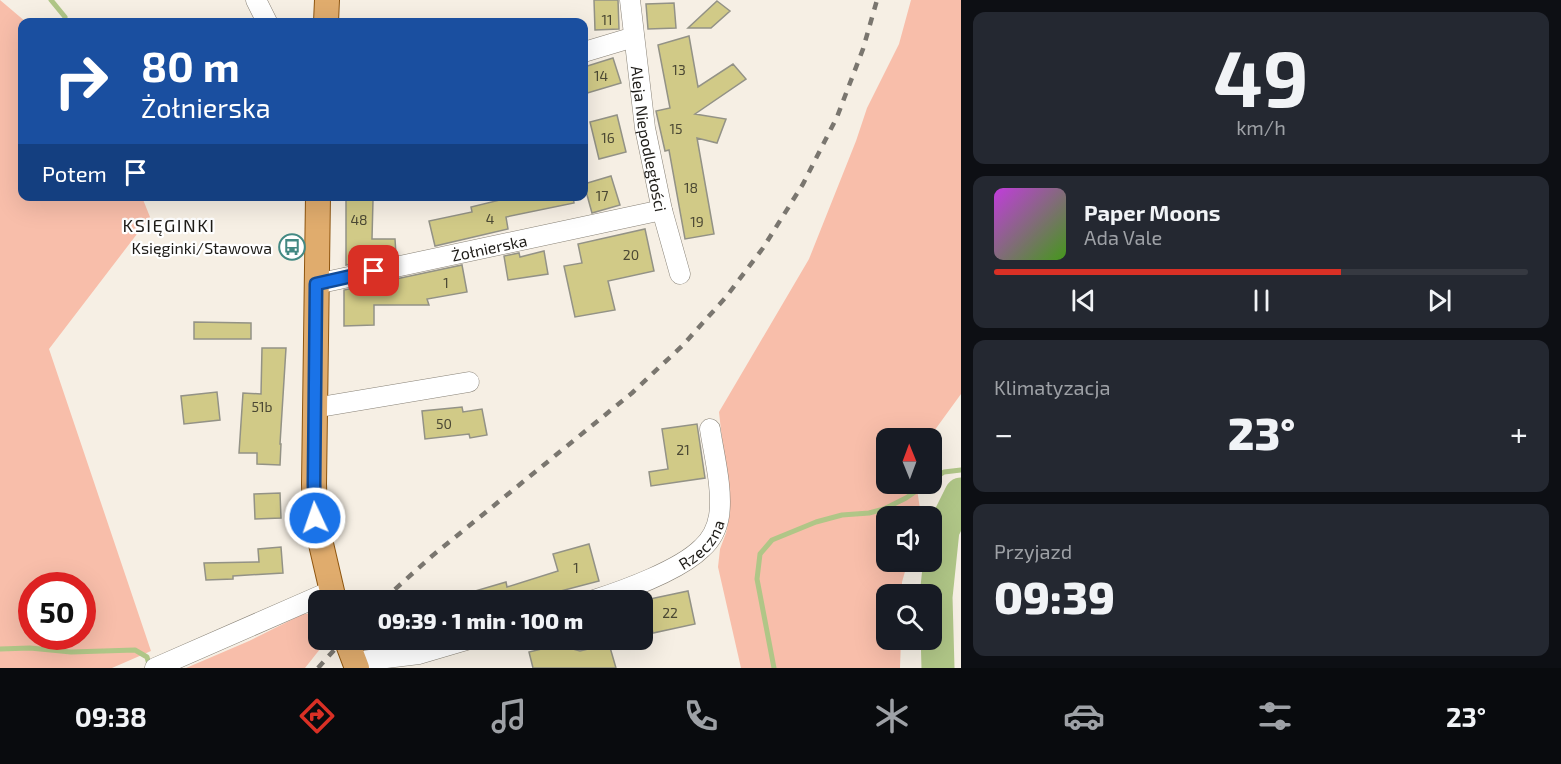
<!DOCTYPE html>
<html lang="pl">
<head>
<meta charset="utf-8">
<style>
  :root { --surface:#171b24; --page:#242831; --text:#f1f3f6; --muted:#9ea1a6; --line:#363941; --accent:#d93025 }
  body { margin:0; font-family:"Exo 2",sans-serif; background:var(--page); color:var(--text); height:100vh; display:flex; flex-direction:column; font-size:22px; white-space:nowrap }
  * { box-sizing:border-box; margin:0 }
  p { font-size:20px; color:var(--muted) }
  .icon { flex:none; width:33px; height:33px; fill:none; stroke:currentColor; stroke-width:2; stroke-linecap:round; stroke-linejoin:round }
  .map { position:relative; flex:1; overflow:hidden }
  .drawer { display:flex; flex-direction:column; gap:12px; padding:12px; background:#0d0f14; width:600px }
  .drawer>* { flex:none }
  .banner { position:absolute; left:18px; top:18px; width:570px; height:183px; border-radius:12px; box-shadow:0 6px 24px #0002; background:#1a4fa0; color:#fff; overflow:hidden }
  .needle { width:39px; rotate:359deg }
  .tools { position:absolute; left:876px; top:428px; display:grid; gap:12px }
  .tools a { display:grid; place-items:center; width:66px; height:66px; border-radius:12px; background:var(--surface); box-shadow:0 6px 24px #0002; font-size:30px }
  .speed { position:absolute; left:18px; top:572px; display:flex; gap:12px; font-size:30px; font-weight:700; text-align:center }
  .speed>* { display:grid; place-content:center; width:78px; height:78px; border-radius:50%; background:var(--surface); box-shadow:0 6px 24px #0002; line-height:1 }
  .speed .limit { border:9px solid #d22; background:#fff; color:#111 }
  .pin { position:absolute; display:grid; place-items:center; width:51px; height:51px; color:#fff; margin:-26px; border-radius:12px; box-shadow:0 3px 9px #0006 }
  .me { position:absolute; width:66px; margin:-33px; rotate:357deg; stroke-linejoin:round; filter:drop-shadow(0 0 4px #0008) }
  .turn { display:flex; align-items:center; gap:21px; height:126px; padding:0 24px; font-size:27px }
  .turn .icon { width:78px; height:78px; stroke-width:2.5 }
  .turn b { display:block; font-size:42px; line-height:51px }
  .then { display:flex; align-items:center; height:57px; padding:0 24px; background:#0003; gap:12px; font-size:22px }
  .big { font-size:45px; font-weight:800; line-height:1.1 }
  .drawer .card { flex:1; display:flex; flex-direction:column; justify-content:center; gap:9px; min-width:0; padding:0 21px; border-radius:12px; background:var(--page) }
  .drawer .dial { align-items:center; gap:0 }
  .dial b { font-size:78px; line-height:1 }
  .song { display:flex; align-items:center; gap:18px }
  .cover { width:72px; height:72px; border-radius:9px; background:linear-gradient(135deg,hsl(290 70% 55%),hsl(100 70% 35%)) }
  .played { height:6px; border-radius:3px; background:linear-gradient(90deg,var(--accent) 65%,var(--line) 65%) }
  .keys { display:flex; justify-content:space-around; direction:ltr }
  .heat { display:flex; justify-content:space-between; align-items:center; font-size:33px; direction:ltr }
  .trip { position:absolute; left:308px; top:590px; width:345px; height:60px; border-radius:12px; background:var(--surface); box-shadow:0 6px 24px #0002; font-weight:800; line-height:60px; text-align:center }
  .tab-bar { display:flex; height:96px; justify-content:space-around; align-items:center; background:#090b0e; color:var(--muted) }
  .tab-bar .icon { width:42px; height:42px }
  .tab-bar .on { color:var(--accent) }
  .tab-bar b { font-size:27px; color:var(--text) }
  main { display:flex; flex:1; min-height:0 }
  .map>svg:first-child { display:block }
  .green { fill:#f8beaa; fill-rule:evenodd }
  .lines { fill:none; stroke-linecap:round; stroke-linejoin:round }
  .stream { stroke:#b0c687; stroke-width:5 }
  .river { stroke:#b0c687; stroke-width:33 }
  .building { fill:#d1ca87; stroke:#939286; stroke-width:1.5 }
  .minor-casing { stroke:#888277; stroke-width:21 }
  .major-casing { stroke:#8f5610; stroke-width:26 }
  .minor { stroke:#fff; stroke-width:20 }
  .major { stroke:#e0ac6d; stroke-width:24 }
  .rail { stroke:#7a766f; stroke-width:4.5; stroke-dasharray:8 8; stroke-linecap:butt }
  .route-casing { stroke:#114b97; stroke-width:15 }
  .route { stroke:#1a73e8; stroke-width:10 }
  .labels { text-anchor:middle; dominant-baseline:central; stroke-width:4.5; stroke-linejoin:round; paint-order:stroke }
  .number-label { font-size:14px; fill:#4b4834 }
  .street-label { font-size:16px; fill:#1e1c18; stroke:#fff }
  .poi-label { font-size:16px; fill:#1e1c18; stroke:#fff; text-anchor:end }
  .neighbourhood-label { font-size:18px; letter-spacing:1.5px; fill:#1e1c18; stroke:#fff }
</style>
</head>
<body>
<main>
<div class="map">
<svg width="961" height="668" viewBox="0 0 961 668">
  <rect width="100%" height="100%" fill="#f6efe4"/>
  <path class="green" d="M 0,0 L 26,22 L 22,22 L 22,196 L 142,197 L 150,217 L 49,349 L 151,651 L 112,668 L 0,668 ZM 32,585 L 82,585 L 82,636 L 32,636 Z
    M 911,0 L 961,0 L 961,394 L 929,438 L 886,438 L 886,483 L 916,483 L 921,515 L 921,516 L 886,516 L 886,561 L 908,561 L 902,582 L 902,594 L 886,594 L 886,639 L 901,639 L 900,668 L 741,668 L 718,567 L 720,549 L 726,533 L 730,513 L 719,412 L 809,259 L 856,141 L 867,108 L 899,44 Z
    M 316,613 L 318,614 L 318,639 L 328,639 L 305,668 L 186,668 L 249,641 L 303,614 Z"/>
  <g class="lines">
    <path class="stream" d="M 51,0 L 65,17
      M 932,480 L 944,472 L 961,470
      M 0,649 L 30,648 L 71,652 L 135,650 L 147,657 L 150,668
      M 774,668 L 757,579 L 760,554 L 772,540 L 816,522 L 842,515 L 869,513 L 884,509 L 906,498 L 928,483"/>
    <path class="river" d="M 938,668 L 936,597 L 943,530 L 961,494"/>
  </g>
  <path class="building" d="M 594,0 L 618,0 L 619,29 L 595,30 Z
    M 717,1 L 730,11 L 711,28 L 688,28 Z
    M 674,3 L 676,28 L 648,29 L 646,4 Z
    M 689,36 L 698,87 L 733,64 L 746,79 L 695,114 L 726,119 L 717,143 L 697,138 L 714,234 L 685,239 L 669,150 L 665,151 L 656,111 L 670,108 L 658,45 Z
    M 613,58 L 621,83 L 584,94 L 584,67 Z
    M 617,115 L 626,152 L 599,159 L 590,122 Z
    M 611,176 L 620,205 L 592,213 L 584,184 Z
    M 516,196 L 573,196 L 574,203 L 506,217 L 508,229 L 435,246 L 429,221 L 472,212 L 471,207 Z
    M 346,200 L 373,200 L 372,239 L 395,239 L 396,255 L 346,265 Z
    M 645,229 L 654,271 L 608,281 L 615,310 L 575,317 L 564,266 L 582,263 L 578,244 Z
    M 544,251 L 548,274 L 508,280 L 504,256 L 519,253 L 520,257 Z
    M 462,265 L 467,292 L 427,299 L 429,305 L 374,305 L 374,325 L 344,326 L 344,290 Z
    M 194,322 L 251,323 L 251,339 L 194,339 Z
    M 262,348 L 286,348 L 280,444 L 281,444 L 280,465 L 257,464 L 257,453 L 239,453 L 243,393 L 261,394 Z
    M 217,392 L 220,420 L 184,424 L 181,396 Z
    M 462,407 L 463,412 L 482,409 L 487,435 L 470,438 L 469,434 L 425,439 L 422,411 Z
    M 697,424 L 705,478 L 651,486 L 649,472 L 668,469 L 662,429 Z
    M 280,493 L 281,518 L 255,519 L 254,494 Z
    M 589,544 L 599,581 L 553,593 L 556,600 L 458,600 L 458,596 L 506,582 L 507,587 L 558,571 L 553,554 Z
    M 281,547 L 283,573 L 233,576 L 233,579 L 206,580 L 204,563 L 259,562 L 258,549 Z
    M 688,591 L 695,624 L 653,633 L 645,600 Z
    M 609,644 L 616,668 L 533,668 L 529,652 L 558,645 L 580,651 Z"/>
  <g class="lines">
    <g class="minor-casing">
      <g id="minor">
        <path d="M 256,0 L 267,22"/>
        <path id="s1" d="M 630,0 L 645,128 L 662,210 L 680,274"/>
        <path d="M 584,52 L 634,37"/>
        <path id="s2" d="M 316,284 L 662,210"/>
        <path d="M 314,408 L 469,382"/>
        <path id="s3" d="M 594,600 C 625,590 680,570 702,548 C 711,540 717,528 719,516 C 723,490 714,455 710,429"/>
        <path d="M 354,662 L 419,654 L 470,639"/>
        <path d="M 155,668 L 331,591"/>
      </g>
    </g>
    <g class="major-casing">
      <path id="major" d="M 326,22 L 327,0
        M 318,196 L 314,484 L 315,518 L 334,600
        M 346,639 L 357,668"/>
    </g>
    <use href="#minor" class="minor"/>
    <use href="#major" class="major"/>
    <path class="rail" d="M 383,600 L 432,556 L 632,393 L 683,345 L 726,297 L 763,248 L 803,184 L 837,117 L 863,49 L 877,0
      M 318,668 L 344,639"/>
  </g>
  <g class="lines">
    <g class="route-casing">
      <path id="route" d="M 315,518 L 314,484 L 316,284 L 374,271"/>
    </g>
    <use href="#route" class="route"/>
  </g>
  <defs>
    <g id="bus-ring" transform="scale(1.35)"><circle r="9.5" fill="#fff" stroke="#438983" stroke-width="1.5"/><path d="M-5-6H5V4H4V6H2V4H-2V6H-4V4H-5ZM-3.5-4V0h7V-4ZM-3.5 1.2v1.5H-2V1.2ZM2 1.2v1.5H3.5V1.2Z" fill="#438983"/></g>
  </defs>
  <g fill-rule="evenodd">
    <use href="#bus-ring" x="292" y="247"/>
  </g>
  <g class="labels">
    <g class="number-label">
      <text x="607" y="19">11</text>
      <text x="679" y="69">13</text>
      <text x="601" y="75">14</text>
      <text x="676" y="128">15</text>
      <text x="608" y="137">16</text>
      <text x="691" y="187">18</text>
      <text x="602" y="195">17</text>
      <text x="490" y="218">4</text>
      <text x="359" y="219">48</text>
      <text x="697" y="221">19</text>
      <text x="631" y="254">20</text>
      <text x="446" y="282">1</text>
      <text x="262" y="406">51b</text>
      <text x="444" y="423">50</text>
      <text x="683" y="449">21</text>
      <text x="576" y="567">1</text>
      <text x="670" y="612">22</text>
    </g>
    <g class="street-label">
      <text stroke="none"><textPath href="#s1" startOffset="140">Aleja Niepodległości</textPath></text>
      <text stroke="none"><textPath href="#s2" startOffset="177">Żołnierska</textPath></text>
      <text stroke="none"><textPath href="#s3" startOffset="123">Rzeczna</textPath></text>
    </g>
    <g class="poi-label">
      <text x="272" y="247">Księginki/Stawowa</text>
    </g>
    <g class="neighbourhood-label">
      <text x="169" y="225">KSIĘGINKI</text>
    </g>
  </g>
</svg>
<div class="tools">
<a><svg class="needle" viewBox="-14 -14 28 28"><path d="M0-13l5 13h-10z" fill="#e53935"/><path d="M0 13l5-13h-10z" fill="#9ea1a6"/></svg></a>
<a><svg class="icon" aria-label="sound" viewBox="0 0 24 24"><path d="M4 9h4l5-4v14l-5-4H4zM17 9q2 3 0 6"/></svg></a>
<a><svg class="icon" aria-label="search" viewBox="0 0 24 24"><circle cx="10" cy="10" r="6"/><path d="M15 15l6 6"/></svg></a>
</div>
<div class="speed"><div class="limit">50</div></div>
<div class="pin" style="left:374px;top:271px;background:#d93025"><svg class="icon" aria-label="arrive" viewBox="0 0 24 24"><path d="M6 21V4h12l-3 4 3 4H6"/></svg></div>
<svg class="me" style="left:315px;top:518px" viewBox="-20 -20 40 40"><circle r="17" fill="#1a73e8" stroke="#fff" stroke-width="3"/><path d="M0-11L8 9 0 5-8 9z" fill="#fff"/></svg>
<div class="trip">09:39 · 1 min · 100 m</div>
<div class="banner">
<div class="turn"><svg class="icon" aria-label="right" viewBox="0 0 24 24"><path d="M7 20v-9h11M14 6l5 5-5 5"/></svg><div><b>80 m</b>Żołnierska</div></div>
<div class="then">Potem<svg class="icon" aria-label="arrive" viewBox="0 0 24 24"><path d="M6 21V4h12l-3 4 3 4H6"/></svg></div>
</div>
</div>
<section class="drawer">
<div class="card dial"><b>49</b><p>km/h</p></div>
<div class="card">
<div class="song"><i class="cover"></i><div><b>Paper Moons</b><p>Ada Vale</p></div></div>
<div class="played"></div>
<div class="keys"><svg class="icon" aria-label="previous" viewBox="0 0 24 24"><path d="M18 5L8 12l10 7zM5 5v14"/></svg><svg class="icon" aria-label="pause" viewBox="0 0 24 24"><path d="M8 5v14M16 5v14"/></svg><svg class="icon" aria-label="next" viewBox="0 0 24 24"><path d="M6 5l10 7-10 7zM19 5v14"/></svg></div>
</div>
<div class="card"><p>Klimatyzacja</p>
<div class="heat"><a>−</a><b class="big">23°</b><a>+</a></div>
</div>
<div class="card"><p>Przyjazd</p><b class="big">09:39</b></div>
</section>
</main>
<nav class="tab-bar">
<b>09:38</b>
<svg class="icon on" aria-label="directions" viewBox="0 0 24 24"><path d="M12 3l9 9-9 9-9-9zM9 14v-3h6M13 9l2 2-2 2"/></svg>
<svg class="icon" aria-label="music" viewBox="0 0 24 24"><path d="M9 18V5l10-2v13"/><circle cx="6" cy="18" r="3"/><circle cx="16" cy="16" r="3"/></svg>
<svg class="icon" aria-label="phone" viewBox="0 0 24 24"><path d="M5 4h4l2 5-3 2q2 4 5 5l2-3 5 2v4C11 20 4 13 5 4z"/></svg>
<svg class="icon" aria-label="climate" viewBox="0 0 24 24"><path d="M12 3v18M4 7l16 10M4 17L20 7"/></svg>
<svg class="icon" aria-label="car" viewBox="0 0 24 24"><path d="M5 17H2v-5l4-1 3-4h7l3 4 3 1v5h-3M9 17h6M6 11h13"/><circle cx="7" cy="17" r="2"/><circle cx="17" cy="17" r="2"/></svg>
<svg class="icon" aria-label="filters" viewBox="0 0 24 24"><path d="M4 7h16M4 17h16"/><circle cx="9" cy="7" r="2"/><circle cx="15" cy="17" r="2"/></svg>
<b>23°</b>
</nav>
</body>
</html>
